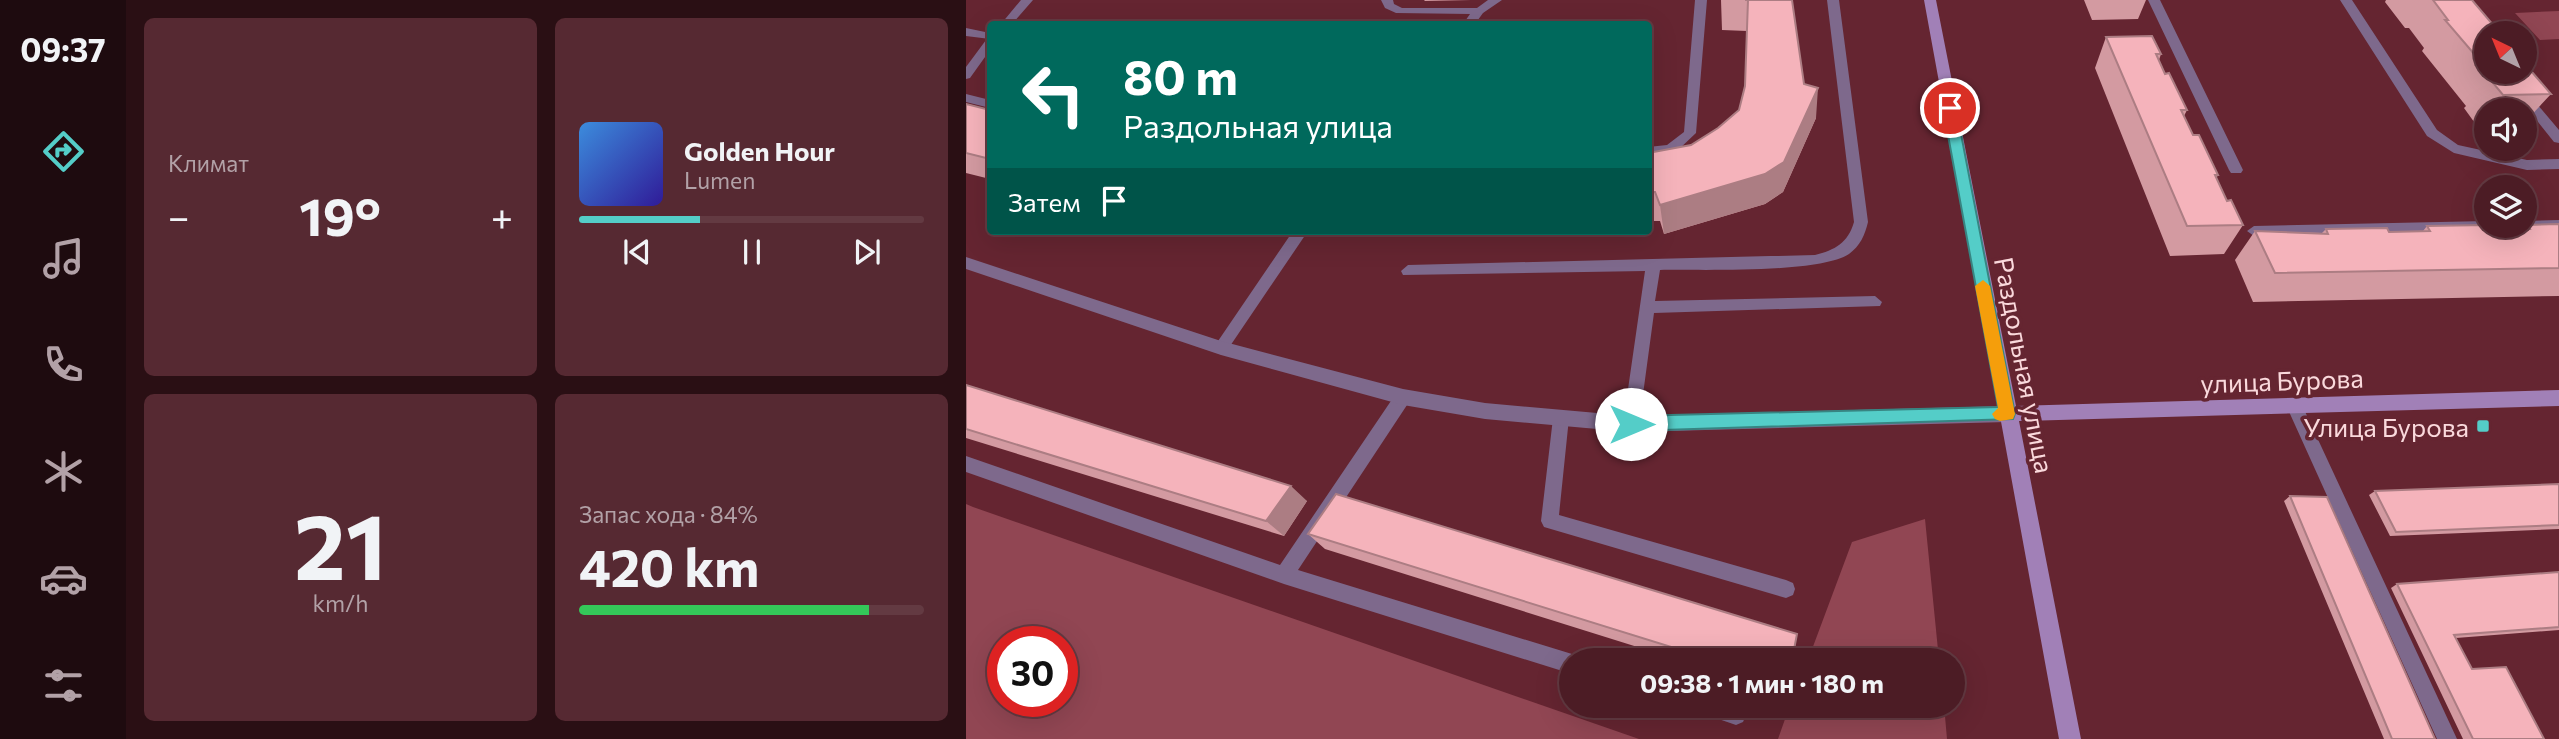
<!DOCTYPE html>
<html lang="ru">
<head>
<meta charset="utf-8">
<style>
  :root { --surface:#4c1c25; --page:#562932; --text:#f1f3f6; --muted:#b2a1a7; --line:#633a42; --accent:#54cdc8 }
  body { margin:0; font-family:Commissioner,sans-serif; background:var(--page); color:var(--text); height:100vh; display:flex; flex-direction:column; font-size:26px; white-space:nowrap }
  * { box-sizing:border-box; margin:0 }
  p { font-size:23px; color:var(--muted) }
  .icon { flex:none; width:38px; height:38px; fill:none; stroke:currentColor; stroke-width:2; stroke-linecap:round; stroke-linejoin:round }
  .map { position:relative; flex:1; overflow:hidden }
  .drawer { display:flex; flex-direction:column; gap:18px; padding:18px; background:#2a0f14; width:840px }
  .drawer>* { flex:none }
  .guide { position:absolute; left:21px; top:21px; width:665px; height:214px; border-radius:7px; box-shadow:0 7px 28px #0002,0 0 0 2px var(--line); background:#00695c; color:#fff; overflow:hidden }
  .needle { width:46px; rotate:317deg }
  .buttons { position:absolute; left:1508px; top:21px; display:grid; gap:14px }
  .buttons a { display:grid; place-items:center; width:63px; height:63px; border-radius:50%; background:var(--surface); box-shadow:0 7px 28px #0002,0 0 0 2px var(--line); font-size:35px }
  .speed { position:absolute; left:21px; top:626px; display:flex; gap:14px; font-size:35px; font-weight:700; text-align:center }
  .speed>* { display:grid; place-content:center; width:91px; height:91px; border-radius:50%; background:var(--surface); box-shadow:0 7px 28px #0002,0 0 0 2px var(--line); line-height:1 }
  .speed .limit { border:10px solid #d22; background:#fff; color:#111 }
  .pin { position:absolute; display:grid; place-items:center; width:60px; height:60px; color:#fff; margin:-30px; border:4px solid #fff; border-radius:50%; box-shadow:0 2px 7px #0007 }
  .me { position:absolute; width:77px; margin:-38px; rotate:90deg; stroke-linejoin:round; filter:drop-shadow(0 0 5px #0008) }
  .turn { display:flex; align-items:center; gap:24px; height:147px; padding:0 21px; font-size:32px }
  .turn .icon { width:91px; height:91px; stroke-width:2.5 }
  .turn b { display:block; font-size:49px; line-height:60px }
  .then { display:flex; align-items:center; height:66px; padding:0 21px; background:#0003; gap:14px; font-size:26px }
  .big { font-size:52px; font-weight:700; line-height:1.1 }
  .drawer .tile { flex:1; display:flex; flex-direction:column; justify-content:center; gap:10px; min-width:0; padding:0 24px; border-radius:10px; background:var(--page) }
  .drawer .dial { align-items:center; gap:0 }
  .dial b { font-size:91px; line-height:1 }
  .song { display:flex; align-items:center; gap:21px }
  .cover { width:84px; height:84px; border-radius:10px; background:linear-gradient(135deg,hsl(210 70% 55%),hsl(250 70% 35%)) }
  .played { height:7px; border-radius:4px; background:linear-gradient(90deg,var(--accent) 35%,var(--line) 35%) }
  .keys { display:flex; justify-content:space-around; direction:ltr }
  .heat { display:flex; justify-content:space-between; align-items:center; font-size:38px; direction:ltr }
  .charge { height:10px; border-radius:5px; background:linear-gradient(90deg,#34c759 84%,var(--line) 0) }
  .drawer .tiles { flex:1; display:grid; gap:18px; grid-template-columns:repeat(2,1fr) }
  .trip { position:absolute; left:593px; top:648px; width:406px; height:70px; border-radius:35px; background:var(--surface); box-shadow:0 7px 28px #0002,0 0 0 2px var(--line); font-weight:700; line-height:70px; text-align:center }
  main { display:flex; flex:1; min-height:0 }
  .dock { display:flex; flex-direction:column; width:126px; justify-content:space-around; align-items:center; background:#1e0b0f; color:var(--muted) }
  .dock .icon { width:49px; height:49px }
  .dock .active { color:var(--accent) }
  .dock b { font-size:32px; color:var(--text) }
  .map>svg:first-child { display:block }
  .green { fill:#914653; fill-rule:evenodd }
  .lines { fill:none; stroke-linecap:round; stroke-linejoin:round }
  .lane { fill:#7e698c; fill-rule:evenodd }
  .street { fill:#7e698c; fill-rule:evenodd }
  .secondary { fill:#a180b7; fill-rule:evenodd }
  .wall { fill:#d39aa1 }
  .shaded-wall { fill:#ac7d83 }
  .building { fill:#f5b3bb; stroke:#ac7d83; stroke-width:2 }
  .route { fill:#54cdc8; stroke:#378582; stroke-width:2 }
  .slow { fill:#f59e0b }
  .poi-dot { fill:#54cdc8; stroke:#652531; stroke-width:2.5 }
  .labels { text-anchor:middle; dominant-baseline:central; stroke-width:7; stroke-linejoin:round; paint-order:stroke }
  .street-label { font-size:26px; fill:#fad9dc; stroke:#652531 }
  .poi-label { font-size:26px; fill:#fad9dc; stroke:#652531; text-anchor:end }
</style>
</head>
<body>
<main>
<nav class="dock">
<b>09:37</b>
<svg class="icon active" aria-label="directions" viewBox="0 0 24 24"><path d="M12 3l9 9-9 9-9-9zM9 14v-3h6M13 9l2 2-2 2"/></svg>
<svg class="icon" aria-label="music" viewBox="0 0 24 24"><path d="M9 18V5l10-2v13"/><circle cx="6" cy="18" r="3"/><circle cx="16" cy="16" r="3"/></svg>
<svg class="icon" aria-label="phone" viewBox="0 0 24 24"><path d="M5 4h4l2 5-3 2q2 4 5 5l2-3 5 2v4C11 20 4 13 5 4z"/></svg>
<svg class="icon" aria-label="climate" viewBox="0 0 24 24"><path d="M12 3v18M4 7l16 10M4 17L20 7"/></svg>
<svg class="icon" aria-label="car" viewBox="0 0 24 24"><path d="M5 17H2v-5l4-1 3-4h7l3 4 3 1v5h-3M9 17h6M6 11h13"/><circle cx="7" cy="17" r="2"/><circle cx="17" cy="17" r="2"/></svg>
<svg class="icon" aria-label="filters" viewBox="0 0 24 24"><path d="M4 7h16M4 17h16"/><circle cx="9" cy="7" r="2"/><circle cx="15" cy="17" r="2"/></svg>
</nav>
<section class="drawer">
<div class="tiles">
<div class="tile"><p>Климат</p>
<div class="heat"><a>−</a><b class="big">19°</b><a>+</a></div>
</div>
<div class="tile">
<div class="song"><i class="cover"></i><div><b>Golden Hour</b><p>Lumen</p></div></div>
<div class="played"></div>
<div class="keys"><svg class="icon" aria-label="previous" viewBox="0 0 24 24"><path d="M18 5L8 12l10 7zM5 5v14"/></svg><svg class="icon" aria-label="pause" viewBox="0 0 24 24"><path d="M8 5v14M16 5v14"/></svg><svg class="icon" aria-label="next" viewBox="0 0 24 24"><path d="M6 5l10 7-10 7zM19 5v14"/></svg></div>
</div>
<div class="tile dial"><b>21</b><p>km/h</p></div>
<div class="tile"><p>Запас хода · 84%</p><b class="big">420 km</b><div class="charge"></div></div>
</div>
</section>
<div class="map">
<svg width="1593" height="739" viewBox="0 0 1593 739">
  <rect width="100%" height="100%" fill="#652531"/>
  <path class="green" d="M 1593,11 L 1593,39 L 1574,40 L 1549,13 Z
    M 0,504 L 7,507 L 673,739 L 0,739 ZM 96,642 L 96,702 L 37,702 L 37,642 Z
    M 959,519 L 973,660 L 842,660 L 886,542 Z
    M 824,705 L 978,705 L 981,739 L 812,739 Z"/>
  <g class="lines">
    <path class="lane" d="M 55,0 L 67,0 L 46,24 L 35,24 Z
      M 415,0 L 427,0 L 428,4 L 436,8 L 511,8 L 522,0 L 536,0 L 517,13 L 509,24 L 497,24 L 504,14 L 430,13 L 419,8 Z
      M 729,0 L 741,0 L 730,133 L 711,151 L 682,156 L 682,147 L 701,145 L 718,132 Z
      M 861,0 L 873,0 L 902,222 C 899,235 894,246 883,254 C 852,274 735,269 694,270 L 689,301 L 909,296 L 916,302 L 914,306 L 688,313 L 673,424 L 671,429 L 665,431 L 659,429 L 657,424 L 679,271 L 437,275 L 435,271 L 442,265 L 849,255 C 869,250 882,243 888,222 Z
      M 1182,0 L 1194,0 L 1277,170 L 1275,173 L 1265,173 L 1263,170 Z
      M 1374,0 L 1386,0 L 1471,130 L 1492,145 L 1561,160 L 1593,159 L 1593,169 L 1561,170 L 1488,153 L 1461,136 Z
      M 0,28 L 24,33 L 24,50 L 4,78 L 0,79 L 0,67 L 20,40 L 24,39 L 0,36 Z
      M 1532,72 L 1544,72 L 1593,130 L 1593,143 L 1588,142 Z
      M 0,94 L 24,100 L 24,108 L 0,102 Z
      M 1593,220 L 1593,230 L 1288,236 L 1281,231 L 1288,226 L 1521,221 L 1521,226 L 1559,226 L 1559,221 Z
      M 327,231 L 342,231 L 260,352 L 250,352 L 247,348 L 250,344 Z
      M 437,390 L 443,392 L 445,397 L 443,402 L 332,570 L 606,654 L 614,660 L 606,660 L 606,674 L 318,584 L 0,472 L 0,456 L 314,565 L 431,392 Z
      M 1328,398 L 1334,400 L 1336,405 L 1491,739 L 1471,739 L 1320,405 L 1322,400 Z
      M 595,411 L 601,413 L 603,418 L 593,515 L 820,580 L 827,583 L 829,589 L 827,595 L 820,598 L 578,527 L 575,521 L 587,418 L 589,413 Z
      M 729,705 L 771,705 L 777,708 L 780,715 L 777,722 L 770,725 L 732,712 Z"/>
    <path class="street" d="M 0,257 L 255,341 L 437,389 L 519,403 L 665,416 L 1041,406 L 1047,409 L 1050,414 L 1047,419 L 1041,422 L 665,432 L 519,419 L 437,405 L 255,355 L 0,269 Z"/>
    <path class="secondary" d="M 958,0 L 970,0 L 1050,406 L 1593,390 L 1593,406 L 1053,421 L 1115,739 L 1093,739 Z"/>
  </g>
  <path class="wall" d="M 458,0 L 505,0 L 459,1 Z
    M 755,0 L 826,0 L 838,84 L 850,118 L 817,192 L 799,204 L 698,234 L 694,221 L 682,221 L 682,153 L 725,145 L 752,128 L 773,110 L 779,86 L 781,31 L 756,30 Z
    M 1118,0 L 1180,0 L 1172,19 L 1126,20 Z
    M 1420,0 L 1506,0 L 1521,33 L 1521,72 L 1559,72 L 1585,94 L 1559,122 L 1559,110 L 1521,110 L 1521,126 L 1511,126 L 1498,108 L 1500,106 L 1456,51 L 1458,48 L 1443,28 L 1439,28 L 1419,2 Z
    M 1140,37 L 1195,54 L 1193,60 L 1199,74 L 1221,110 L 1218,116 L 1227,135 L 1252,175 L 1250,179 L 1261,201 L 1277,225 L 1258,254 L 1204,256 L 1129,68 Z
    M 0,104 L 24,110 L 24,179 L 0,173 Z
    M 1593,224 L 1593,296 L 1287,302 L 1269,260 L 1289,231 L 1356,233 L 1360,229 L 1423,232 L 1457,231 L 1461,226 L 1524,229 L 1557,229 L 1562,225 Z
    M 0,385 L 341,501 L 318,536 L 0,438 Z
    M 1593,484 L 1593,529 L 1424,536 L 1403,495 L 1409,491 Z
    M 1324,496 L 1469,739 L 1418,739 L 1318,501 Z
    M 342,534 L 830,646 L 827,660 L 713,660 L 359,549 Z
    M 1593,572 L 1593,630 L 1490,638 L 1506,669 L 1578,739 L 1497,739 L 1425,588 L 1431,584 Z"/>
  <path class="shaded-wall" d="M 852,88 L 850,118 L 817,192 L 799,204 L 698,234 L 694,205 Z
    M 325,486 L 341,501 L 318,536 L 300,521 Z"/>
  <path class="building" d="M 779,0 L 826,0 L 838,84 L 852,88 L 818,162 L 799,174 L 694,205 L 689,192 L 682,192 L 682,153 L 725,145 L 752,128 L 773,110 L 779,86 L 782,0 Z
    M 1467,0 L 1506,0 L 1534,33 L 1521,33 L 1521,69 L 1479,20 L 1482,20 Z
    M 1186,36 L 1195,54 L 1190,54 L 1199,74 L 1203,73 L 1221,110 L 1215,110 L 1227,135 L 1233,135 L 1252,175 L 1249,175 L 1261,201 L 1265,200 L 1277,225 L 1221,226 L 1140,37 Z
    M 1559,64 L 1585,94 L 1537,95 L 1523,78 L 1528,78 L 1523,72 L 1559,72 Z
    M 0,104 L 24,110 L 24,159 L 0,153 Z
    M 1593,224 L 1593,268 L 1309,273 L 1289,231 L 1362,234 L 1360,229 L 1421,228 L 1423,232 L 1464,231 L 1461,226 L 1521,225 L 1524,229 L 1564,229 L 1562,225 Z
    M 0,385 L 325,486 L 300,521 L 0,429 Z
    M 1593,484 L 1593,525 L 1430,532 L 1409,491 Z
    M 370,494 L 831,634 L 826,660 L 747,660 L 342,534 Z
    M 1324,496 L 1361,497 L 1469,739 L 1426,739 Z
    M 1593,572 L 1593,627 L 1488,635 L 1506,669 L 1540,667 L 1578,739 L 1507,739 L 1431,584 Z"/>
  <path class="route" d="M 984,104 L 990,108 L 1049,414 L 1047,419 L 665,431 L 659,429 L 657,424 L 659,418 L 665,416 L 1032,407 L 977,108 Z"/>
  <path class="slow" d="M 1017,280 L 1024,286 L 1049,414 L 1047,419 L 1034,421 L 1029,419 L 1026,414 L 1032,408 L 1009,286 Z"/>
  <rect class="poi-dot" x="1510" y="419" width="14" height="14" rx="3.5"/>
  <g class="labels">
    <g class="street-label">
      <text transform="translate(1059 365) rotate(79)">Раздольная улица</text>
      <text transform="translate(1316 380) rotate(-2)">улица Бурова</text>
    </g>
    <g class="poi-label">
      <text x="1503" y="426">Улица Бурова</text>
    </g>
  </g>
</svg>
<div class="buttons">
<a><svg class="needle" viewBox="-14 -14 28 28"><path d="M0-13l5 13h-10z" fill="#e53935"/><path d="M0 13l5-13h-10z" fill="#b2a1a7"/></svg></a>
<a><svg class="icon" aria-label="sound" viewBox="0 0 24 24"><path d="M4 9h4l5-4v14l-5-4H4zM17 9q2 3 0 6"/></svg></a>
<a><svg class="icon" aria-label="layers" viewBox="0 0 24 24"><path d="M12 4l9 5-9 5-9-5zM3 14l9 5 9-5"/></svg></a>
</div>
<div class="speed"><div class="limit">30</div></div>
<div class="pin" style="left:984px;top:108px;background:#d93025"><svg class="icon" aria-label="arrive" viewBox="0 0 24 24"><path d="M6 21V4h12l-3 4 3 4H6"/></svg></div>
<svg class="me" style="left:665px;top:424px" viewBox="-20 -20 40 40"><circle r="19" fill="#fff"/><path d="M0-13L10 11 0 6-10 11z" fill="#54cdc8"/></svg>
<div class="trip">09:38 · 1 мин · 180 m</div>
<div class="guide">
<div class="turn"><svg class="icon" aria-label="left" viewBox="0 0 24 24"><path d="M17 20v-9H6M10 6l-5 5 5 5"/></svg><div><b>80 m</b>Раздольная улица</div></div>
<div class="then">Затем<svg class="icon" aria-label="arrive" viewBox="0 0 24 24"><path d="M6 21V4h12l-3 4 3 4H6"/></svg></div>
</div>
</div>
</main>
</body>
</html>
